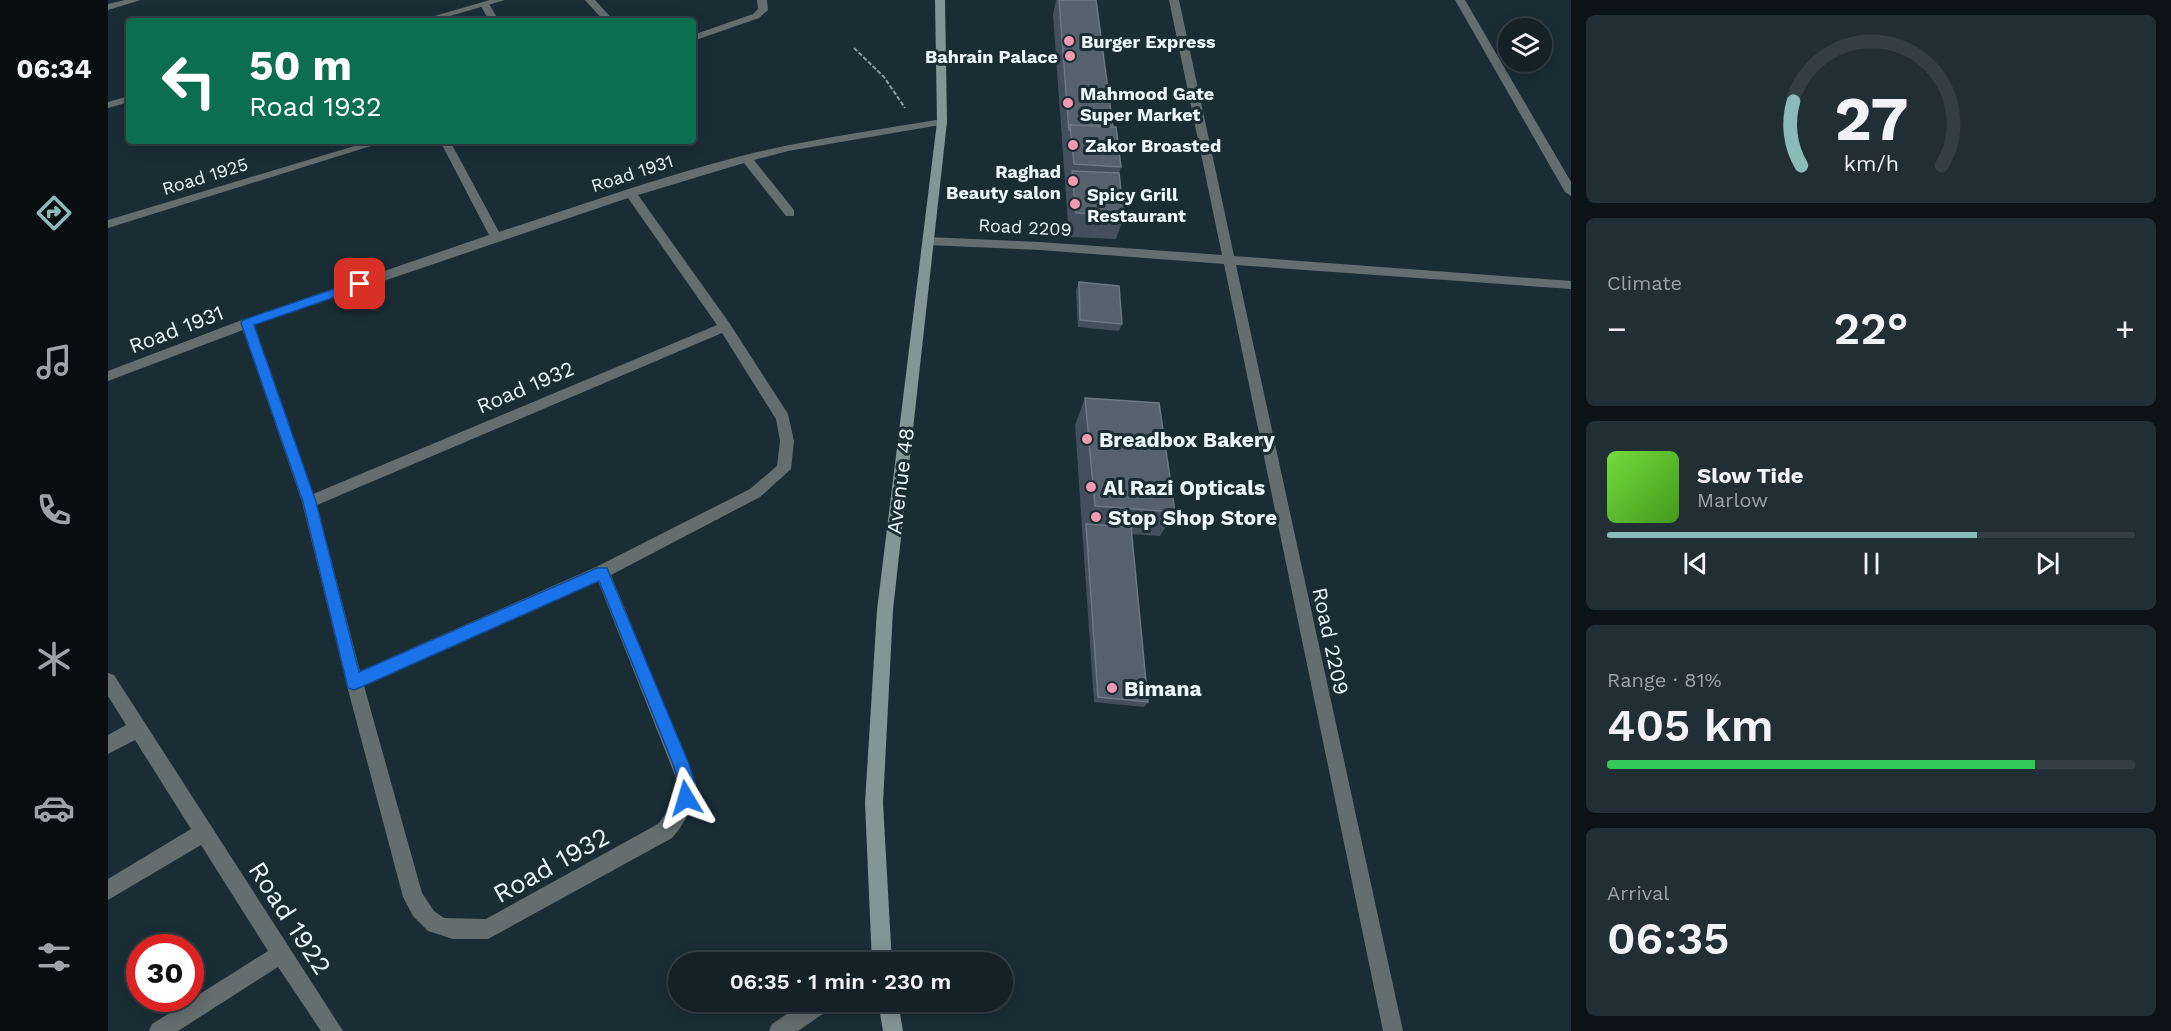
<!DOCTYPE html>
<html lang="en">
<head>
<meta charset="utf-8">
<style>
  :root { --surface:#142228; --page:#212f34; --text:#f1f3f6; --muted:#9da4a8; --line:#333f45; --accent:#8bbbb9 }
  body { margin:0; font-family:"Work Sans",sans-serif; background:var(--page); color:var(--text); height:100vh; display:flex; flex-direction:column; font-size:22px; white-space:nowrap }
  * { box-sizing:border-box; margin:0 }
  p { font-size:20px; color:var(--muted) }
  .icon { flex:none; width:33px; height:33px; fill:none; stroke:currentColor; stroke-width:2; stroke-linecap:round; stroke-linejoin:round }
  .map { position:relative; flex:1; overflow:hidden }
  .drawer { display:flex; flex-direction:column; gap:15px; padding:15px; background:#0b1316; width:600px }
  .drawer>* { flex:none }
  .banner { position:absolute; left:18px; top:18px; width:570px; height:126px; border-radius:6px; box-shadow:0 3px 15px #0003,0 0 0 2px var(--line); background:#0b6e4f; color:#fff; overflow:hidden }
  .controls { position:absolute; left:1390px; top:18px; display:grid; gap:12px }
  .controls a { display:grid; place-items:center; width:54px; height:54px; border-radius:50%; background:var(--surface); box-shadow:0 3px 15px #0003,0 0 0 2px var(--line); font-size:30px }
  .speed { position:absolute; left:18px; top:934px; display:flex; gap:12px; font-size:30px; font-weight:700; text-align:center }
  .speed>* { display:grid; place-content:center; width:78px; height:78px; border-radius:50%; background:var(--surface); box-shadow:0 3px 15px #0003,0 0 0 2px var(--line); line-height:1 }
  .speed .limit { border:9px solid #d22; background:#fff; color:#111 }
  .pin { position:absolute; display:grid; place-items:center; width:51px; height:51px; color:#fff; margin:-26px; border-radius:12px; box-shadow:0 3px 9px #0006 }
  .me { position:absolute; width:66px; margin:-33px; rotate:353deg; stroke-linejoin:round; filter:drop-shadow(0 0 4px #0008) }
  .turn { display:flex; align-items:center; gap:21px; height:126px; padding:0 24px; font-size:27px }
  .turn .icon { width:78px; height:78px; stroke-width:2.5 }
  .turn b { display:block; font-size:42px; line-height:51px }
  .big { font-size:45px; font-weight:600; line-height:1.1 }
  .drawer .widget { flex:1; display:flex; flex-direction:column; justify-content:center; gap:9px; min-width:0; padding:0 21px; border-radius:9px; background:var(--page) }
  .drawer .dial { align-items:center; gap:0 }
  .dial svg { height:156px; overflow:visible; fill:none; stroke:var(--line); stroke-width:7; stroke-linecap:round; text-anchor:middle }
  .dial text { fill:var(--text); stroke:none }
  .song { display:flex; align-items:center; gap:18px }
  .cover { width:72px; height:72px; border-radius:9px; background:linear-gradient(135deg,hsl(100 70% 55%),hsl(100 70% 35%)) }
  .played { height:6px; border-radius:3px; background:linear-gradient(90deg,var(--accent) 70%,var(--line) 70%) }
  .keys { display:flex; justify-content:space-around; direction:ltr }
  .heat { display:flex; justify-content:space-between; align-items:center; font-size:33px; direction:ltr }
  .charge { height:9px; border-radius:4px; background:linear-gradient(90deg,#34c759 81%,var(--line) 0) }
  .trip { position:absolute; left:560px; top:952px; width:345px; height:60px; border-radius:30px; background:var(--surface); box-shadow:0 3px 15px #0003,0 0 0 2px var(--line); font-weight:600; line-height:60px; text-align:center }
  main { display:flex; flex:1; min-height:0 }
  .tabs { display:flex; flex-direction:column; width:108px; justify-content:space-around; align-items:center; background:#080e10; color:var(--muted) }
  .tabs .icon { width:42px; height:42px }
  .tabs .active { color:var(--accent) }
  .tabs b { font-size:27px; color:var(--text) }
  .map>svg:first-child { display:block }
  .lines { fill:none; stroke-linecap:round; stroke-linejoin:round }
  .path { stroke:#8c9ba1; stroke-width:2; stroke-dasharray:4.5 2; stroke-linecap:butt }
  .lane { fill:#636e6f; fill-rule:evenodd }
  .street { fill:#636e6f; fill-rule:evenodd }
  .secondary { fill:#849595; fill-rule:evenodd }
  .wall { fill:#434f5c }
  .building { fill:#55616d; stroke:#6c7884; stroke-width:1.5 }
  .route { fill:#1a73e8; stroke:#114b97; stroke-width:1.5 }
  .poi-dot { fill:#f29aaf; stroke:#1a2d35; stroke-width:2 }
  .labels { text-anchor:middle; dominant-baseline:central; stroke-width:6; stroke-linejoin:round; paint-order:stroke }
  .far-poi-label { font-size:18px; font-weight:bold; fill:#ebf7fc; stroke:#1a2d35; text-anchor:start }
  .far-street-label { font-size:18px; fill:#ebf7fc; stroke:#1a2d35 }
  .street-label { font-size:21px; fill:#ebf7fc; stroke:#1a2d35 }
  .poi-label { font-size:21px; font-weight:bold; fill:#ebf7fc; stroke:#1a2d35; text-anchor:start }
  .near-street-label { font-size:26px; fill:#ebf7fc; stroke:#1a2d35 }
</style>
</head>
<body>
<main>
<nav class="tabs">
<b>06:34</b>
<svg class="icon active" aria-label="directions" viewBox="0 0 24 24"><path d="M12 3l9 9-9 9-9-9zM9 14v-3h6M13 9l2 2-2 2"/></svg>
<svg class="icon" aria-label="music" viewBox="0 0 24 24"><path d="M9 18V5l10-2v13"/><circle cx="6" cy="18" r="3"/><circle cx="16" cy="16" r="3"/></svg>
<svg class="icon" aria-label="phone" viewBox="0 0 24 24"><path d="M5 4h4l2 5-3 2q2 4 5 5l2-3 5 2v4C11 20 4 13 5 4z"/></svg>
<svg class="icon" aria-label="climate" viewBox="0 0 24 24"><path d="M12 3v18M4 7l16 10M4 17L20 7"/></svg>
<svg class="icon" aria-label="car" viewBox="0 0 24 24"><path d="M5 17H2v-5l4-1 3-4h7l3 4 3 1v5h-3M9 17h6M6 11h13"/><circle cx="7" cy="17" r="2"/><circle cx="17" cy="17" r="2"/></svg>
<svg class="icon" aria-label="filters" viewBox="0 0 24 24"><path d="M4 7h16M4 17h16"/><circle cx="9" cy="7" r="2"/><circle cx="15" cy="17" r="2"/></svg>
</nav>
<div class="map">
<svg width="1463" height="1031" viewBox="0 0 1463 1031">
  <rect width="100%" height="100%" fill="#1a2d35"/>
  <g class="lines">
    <path class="path" d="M 746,48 L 776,77 L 797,108"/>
    <path class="lane" d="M 374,2 L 380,2 L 391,21 L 381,21 L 372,4 Z"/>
    <path class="street" d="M 17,0 L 33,0 L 0,10 L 0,4 Z
      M 382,0 L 397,0 L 325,21 L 309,21 Z
      M 477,0 L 487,0 L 506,21 L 496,21 Z
      M 649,0 L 659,0 L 660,10 L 651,18 L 585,41 L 585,35 L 645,14 L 650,9 Z
      M 1061,0 L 1071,0 L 1126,256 L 1463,281 L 1463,289 L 1128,265 L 1295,1031 L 1275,1031 L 1116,264 L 932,250 L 820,245 L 814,241 L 820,237 L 932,242 L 1114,255 Z
      M 1347,0 L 1357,0 L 1463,182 L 1463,196 L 1457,192 Z
      M 21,96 L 21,102 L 0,108 L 0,102 Z
      M 834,119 L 839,122 L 838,124 L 680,151 L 646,160 L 686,210 L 686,216 L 678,216 L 636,163 L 530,195 L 622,324 L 680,414 L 686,441 L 683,469 L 652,497 L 503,575 L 588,783 C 586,805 578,822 564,838 L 380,939 L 345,939 L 320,931 L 305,916 L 295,897 L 238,682 L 194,502 L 135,330 L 0,381 L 0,371 L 134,320 L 381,235 L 332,141 L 342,141 L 391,232 C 473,205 554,176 637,155 C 702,139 769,130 834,119 ZM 520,198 L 609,325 L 205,494 L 146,325 ZM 614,333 L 668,419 L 672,441 L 669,466 L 642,489 L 488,567 L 252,671 L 209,505 ZM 490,581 L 570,783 L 566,803 L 550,824 L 378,919 L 336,918 L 326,911 L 314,893 L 256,686 Z
      M 263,141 L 279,141 L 0,228 L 0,220 Z
      M 0,673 L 6,675 L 235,1031 L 213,1031 L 170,967 L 70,1031 L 41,1031 L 44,1024 L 160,951 L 93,845 L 0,900 L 0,879 L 83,829 L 27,740 L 0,754 L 0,735 L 18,725 L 0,696 Z
      M 697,1002 L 725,1002 L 722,1009 L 690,1031 L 661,1031 L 664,1024 Z"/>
    <path class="secondary" d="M 827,0 L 837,0 L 839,122 L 785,610 L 775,803 L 784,963 L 764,963 L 757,803 L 769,610 L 829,122 Z
      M 770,1002 L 790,1002 L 795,1031 L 775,1031 Z"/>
  </g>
  <path class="wall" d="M 948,0 L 988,0 L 1005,127 L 1013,167 L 1011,173 L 1016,216 L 1008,239 L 961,237 L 945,15 Z
    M 971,282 L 1014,324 L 1011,331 L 970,327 L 968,290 Z
    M 977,398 L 1067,512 L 1052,536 L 1023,534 L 1040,702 L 1036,707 L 986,702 L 967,425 Z"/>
  <path class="building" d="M 951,0 L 988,0 L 1005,127 L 962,125 L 961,131 Z
    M 962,125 L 1008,127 L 1013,167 L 966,164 Z
    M 964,171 L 1011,173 L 1016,216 L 968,213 Z
    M 971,282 L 1011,286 L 1014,324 L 972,320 Z
    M 977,398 L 1051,403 L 1067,512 L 987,506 Z
    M 978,524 L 1023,527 L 1040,702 L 990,697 Z"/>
  <path class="route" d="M 252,280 L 256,281 L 256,287 L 146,325 L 208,502 L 251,672 L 489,568 L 499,568 L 581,764 L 587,783 L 584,804 L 578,807 L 573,804 L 571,783 L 565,764 L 491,581 L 251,688 L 246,690 L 240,688 L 195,502 L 133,323 L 135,320 Z"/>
  <g class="poi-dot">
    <circle cx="961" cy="41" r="6"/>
    <circle cx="962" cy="56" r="6"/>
    <circle cx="960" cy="103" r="6"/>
    <circle cx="965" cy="145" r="6"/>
    <circle cx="965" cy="181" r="6"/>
    <circle cx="967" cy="204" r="6"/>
    <circle cx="979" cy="439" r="6"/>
    <circle cx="983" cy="487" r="6"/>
    <circle cx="988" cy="517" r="6"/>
    <circle cx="1004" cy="688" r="6"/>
  </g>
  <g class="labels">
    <g class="far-poi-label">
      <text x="973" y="41">Burger Express</text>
      <text x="950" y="56" text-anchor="end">Bahrain Palace</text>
      <text x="972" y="93">Mahmood Gate<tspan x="972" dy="21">Super Market</tspan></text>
      <text x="977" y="145">Zakor Broasted</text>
      <text x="953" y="171" text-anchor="end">Raghad<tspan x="953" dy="21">Beauty salon</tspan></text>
      <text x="979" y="194">Spicy Grill<tspan x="979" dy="21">Restaurant</tspan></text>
    </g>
    <g class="far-street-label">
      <text transform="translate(524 173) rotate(-18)">Road 1931</text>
      <text transform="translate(97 176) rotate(-17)">Road 1925</text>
      <text transform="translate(917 227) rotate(3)">Road 2209</text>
    </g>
    <g class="street-label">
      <text transform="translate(68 329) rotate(-21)">Road 1931</text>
      <text transform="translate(417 387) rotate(-23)">Road 1932</text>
      <text transform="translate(792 481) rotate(-83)">Avenue 48</text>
      <text transform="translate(1223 641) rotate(78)">Road 2209</text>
    </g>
    <g class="poi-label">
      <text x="991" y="439">Breadbox Bakery</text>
      <text x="995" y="487">Al Razi Opticals</text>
      <text x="1000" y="517">Stop Shop Store</text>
      <text x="1016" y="688">Bimana</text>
    </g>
    <g class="near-street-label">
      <text transform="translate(443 865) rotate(-29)">Road 1932</text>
      <text transform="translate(182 918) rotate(57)">Road 1922</text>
    </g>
  </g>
</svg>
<div class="controls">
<a><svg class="icon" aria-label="layers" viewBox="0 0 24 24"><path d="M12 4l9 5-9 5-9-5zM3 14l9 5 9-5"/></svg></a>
</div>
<div class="speed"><div class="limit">30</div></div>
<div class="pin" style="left:252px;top:284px;background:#d93025"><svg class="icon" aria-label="arrive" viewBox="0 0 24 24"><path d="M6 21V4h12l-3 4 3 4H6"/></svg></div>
<svg class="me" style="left:578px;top:798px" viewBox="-20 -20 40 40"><path d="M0-17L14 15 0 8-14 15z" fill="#1a73e8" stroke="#fff" stroke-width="4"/></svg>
<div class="trip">06:35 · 1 min · 230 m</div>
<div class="banner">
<div class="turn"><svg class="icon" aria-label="left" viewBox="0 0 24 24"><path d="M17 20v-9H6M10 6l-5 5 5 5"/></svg><div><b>50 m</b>Road 1932</div></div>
</div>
</div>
<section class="drawer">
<div class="widget dial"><svg viewBox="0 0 100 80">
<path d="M14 69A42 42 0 1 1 86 69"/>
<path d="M14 69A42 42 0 0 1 10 36" stroke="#8bbbb9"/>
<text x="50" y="56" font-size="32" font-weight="700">27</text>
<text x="50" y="72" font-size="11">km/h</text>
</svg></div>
<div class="widget"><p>Climate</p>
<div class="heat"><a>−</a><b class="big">22°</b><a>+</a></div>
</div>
<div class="widget">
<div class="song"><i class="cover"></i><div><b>Slow Tide</b><p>Marlow</p></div></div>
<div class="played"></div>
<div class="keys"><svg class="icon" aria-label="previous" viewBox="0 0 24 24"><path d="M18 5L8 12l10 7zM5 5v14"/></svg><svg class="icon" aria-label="pause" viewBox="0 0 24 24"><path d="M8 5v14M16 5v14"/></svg><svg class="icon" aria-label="next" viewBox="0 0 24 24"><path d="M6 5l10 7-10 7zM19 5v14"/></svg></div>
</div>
<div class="widget"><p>Range · 81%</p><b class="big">405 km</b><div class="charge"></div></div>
<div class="widget"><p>Arrival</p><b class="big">06:35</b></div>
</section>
</main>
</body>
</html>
